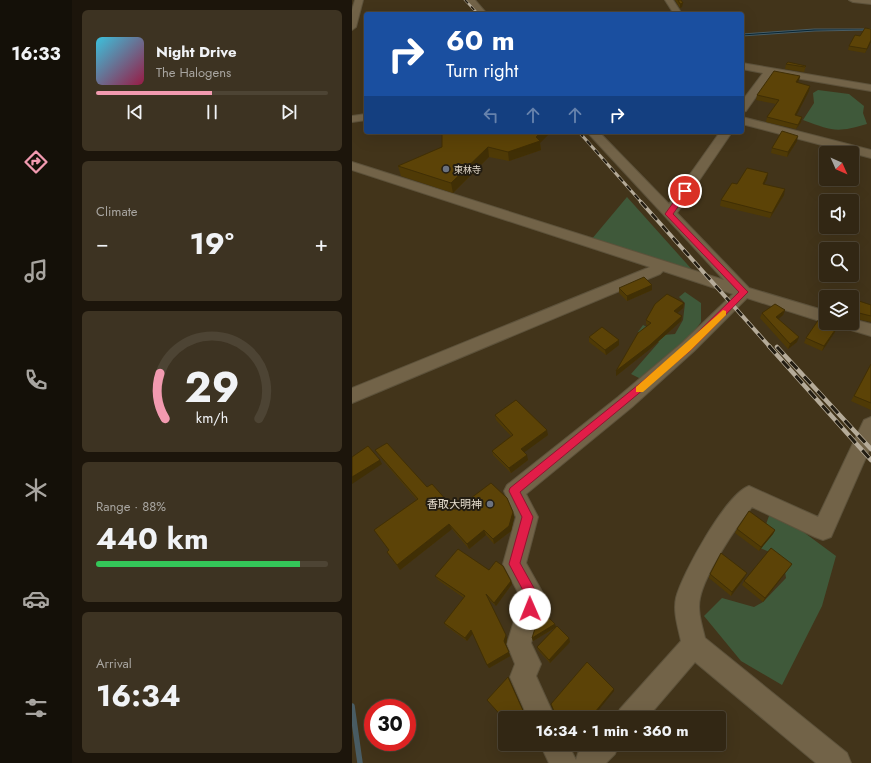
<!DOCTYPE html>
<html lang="en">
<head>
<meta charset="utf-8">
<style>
  :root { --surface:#322714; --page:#3d3322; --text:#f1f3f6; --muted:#a8a5a0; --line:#4d4434; --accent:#f29ab0 }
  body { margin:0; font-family:Jost,"Noto Sans JP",sans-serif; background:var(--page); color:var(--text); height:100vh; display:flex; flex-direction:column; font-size:15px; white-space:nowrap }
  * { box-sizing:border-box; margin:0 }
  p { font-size:13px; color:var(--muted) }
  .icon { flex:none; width:22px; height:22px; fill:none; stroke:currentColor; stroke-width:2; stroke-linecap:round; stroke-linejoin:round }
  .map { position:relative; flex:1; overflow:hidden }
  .details { display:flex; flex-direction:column; gap:10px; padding:10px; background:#1c150b; width:280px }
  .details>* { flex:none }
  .banner { position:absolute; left:12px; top:12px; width:380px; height:122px; border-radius:4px; box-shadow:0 4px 16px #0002,0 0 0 1px var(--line); background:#1a4fa0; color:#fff; overflow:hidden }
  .needle { width:26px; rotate:135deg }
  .tools { position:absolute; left:467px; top:146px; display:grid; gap:8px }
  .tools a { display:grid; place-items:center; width:40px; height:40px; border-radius:4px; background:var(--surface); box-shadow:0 4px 16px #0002,0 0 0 1px var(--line); font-size:20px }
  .speed { position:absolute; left:12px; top:699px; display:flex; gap:8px; font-size:20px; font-weight:700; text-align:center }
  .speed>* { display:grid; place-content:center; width:52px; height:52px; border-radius:50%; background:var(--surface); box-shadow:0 4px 16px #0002,0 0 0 1px var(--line); line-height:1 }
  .speed .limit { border:6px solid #d22; background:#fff; color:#111 }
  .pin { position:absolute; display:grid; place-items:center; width:34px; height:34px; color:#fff; margin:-17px; border:2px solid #fff; border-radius:50%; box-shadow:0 1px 4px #0007 }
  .me { position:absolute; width:44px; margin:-22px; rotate:359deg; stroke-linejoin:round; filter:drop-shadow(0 0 3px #0008) }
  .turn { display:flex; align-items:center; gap:14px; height:84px; padding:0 16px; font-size:18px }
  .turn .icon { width:52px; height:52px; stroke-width:2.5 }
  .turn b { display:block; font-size:28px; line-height:34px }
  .lanes { display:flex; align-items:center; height:38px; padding:0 16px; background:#0003; justify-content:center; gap:20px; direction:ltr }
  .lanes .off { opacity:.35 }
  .big { font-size:30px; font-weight:700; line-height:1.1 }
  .details .widget { flex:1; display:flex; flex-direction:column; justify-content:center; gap:6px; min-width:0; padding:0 14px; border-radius:6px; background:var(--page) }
  .details .dial { align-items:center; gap:0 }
  .dial svg { height:104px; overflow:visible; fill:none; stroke:var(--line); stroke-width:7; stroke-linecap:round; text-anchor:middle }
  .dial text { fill:var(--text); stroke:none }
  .song { display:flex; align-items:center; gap:12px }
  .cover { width:48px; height:48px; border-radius:6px; background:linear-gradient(135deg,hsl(190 70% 55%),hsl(340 70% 35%)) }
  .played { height:4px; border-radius:2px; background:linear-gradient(90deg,var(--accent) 50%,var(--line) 50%) }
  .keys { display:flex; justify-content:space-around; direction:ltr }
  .heat { display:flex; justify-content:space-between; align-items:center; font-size:22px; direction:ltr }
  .charge { height:6px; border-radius:3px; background:linear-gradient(90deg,#34c759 88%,var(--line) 0) }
  .trip { position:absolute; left:146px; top:711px; width:228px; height:40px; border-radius:4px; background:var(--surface); box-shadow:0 4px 16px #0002,0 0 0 1px var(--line); font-weight:700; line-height:40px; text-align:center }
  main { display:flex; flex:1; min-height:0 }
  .menu { display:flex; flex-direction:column; width:72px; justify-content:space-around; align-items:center; background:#141008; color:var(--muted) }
  .menu .icon { width:28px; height:28px }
  .menu .on { color:var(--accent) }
  .menu b { font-size:18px; color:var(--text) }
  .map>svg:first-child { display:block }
  .green { fill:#3f593a }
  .water { fill:#072737; stroke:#4a5d64 }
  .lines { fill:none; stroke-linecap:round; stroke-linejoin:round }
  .stream { stroke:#4a5d64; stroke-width:5.5 }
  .minor-casing { stroke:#5d523b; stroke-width:2 }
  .minor { fill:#726348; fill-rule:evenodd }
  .rail-far3-casing { stroke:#b5ab99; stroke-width:2.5 }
  .rail-far2-casing { stroke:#b5ab99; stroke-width:3 }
  .rail-far1-casing { stroke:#b5ab99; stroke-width:4 }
  .rail-casing { stroke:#b5ab99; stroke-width:4.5 }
  .rail-far3 { stroke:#231d12; stroke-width:1.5; stroke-dasharray:4.5; stroke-linecap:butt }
  .rail-far2 { stroke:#231d12; stroke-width:2; stroke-dasharray:6; stroke-linecap:butt }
  .rail-far1 { stroke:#231d12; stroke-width:2.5; stroke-dasharray:8; stroke-linecap:butt }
  .rail { stroke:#231d12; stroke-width:3; stroke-dasharray:10; stroke-linecap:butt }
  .wall { fill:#4f3a06 }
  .shaded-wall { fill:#402f05 }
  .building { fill:#5c4307; stroke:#402f05 }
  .route { fill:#e11d48; stroke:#92132f }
  .slow { fill:#f59e0b }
  .worship-dot { fill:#6b7280; stroke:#231d12; stroke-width:1.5 }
  .labels { text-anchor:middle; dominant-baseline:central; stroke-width:4; stroke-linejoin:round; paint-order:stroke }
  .far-poi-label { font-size:9px; fill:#e5dccd; stroke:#231d12; text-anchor:start }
  .poi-label { font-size:11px; fill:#e5dccd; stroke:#231d12; text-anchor:end }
</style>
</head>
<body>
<main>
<nav class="menu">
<b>16:33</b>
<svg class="icon on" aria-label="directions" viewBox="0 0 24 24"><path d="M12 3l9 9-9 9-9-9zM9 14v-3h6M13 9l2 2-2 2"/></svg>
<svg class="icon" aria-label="music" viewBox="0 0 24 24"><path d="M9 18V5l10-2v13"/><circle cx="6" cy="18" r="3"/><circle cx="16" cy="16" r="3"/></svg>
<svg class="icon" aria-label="phone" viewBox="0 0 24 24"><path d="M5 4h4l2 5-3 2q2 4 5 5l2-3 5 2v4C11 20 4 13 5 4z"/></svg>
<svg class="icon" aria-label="climate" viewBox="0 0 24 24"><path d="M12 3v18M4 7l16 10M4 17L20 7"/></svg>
<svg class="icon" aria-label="car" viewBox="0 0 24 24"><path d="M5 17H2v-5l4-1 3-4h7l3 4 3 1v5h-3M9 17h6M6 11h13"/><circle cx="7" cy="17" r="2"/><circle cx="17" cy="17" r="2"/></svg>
<svg class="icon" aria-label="filters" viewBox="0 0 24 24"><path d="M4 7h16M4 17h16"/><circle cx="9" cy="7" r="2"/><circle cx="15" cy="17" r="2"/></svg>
</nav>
<section class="details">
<div class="widget">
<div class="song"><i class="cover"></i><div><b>Night Drive</b><p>The Halogens</p></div></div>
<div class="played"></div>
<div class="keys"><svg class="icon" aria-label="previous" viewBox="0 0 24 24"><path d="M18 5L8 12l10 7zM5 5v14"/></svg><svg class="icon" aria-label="pause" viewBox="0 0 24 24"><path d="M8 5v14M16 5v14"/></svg><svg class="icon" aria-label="next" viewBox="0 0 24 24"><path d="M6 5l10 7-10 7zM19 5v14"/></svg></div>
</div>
<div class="widget"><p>Climate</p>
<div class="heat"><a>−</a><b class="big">19°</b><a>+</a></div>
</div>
<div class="widget dial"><svg viewBox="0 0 100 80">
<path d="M14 69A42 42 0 1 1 86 69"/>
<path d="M14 69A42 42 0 0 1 10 34" stroke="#f29ab0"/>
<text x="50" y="56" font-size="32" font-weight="700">29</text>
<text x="50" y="72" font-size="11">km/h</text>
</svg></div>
<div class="widget"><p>Range · 88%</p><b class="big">440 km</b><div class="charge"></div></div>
<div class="widget"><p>Arrival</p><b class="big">16:34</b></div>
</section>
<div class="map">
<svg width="519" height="763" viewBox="0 0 519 763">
  <rect width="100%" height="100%" fill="#42341a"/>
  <path class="green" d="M 466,90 L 497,94 L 512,106 L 511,113 L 515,124 C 484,133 481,131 451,120 L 462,103 L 461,93 Z
    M 275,197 L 343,273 L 239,240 Z
    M 333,292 L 349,303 L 349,322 L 341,333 L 291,380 L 279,374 L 307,342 L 286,332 L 291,325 L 311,335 L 323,334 L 331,320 L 333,303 L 327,297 Z
    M 418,513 L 446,528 L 484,556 L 470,606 L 430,685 L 389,661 L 352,616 L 370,598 L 402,607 L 411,602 L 434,578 L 431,558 L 406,547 Z"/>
  <path class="water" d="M 462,29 L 519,29 L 519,30 L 463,31 L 390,36 L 390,34 Z"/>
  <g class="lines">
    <path class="stream" d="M 0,706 L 8,763"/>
    <g class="minor-casing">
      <path id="minor" d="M 3,0 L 11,0 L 4,27 L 0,30 L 0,10 Z
        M 114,0 L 123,0 L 135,14 L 126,14 Z
        M 313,0 L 321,0 L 330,14 L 322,14 Z
        M 497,0 L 519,0 L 519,4 L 501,2 Z
        M 390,63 L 519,85 L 519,91 L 420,74 L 394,111 L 390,112 L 390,101 L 411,73 L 390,69 Z
        M 14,114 L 14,120 L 0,122 L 0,116 Z
        M 390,117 L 519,150 L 519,158 L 390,124 Z
        M 235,132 L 247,132 L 317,204 L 368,132 L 380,132 L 325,213 L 397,288 L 474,311 L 474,323 L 395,298 L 342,351 L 280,407 L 174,494 L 186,517 L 174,563 L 193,597 L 179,643 L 189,664 L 184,676 L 203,718 L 176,718 L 158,677 L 163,664 L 155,644 L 169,598 L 151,564 L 164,517 L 152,491 L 155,485 L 266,397 L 330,343 L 381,294 L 311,271 L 308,274 L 0,403 L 0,388 L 298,267 L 0,170 L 0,162 L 372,280 Z
        M 500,319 L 519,324 L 519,336 L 489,327 L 487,323 L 500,323 Z
        M 519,417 L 519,446 L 479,537 L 471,540 L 463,537 L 400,507 C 384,527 353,573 348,598 C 345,611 350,625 353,638 L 495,753 L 499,763 L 464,763 L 343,662 L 295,718 L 264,718 L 268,709 L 329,641 C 326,627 321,612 324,598 C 330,574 374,494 397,486 L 466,517 L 512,420 Z
        M 188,744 L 216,744 L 224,760 L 226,753 L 235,744 L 267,744 L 263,754 L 254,763 L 197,763 Z"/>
    </g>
    <use href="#minor" class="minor"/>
    <g class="rail-far3-casing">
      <path id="rail-far3" d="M 113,0 L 126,14"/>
    </g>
    <g class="rail-far2-casing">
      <path id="rail-far2" d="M 227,132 L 290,203"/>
    </g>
    <g class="rail-far1-casing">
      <path id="rail-far1" d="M 289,202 L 418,347"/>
    </g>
    <g class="rail-casing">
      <path id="rail" d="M 417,346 L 519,460
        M 425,347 L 519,449"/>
    </g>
    <use href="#rail-far3" class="rail-far3"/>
    <use href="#rail-far2" class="rail-far2"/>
    <use href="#rail-far1" class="rail-far1"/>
    <use href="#rail" class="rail"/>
  </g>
  <path class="wall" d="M 323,0 L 329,0 L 330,7 L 328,8 Z
    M 519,29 L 519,42 L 513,53 L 496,50 L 497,46 L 508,36 Z
    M 434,64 L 454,66 L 452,72 L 433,69 Z
    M 448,76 L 447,80 L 445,83 L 457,91 L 444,115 L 449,122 L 444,129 L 414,122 L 415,117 L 424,104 L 404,100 L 405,95 Z
    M 445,141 L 435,157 L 419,153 L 420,148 Z
    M 188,143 L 189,150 L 157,161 L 137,157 L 101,193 L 49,176 L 46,166 L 90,147 Z
    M 415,179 L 412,184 L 432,195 L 418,218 L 368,206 L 369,200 L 385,184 Z
    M 267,288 L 300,290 L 275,301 L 267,293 Z
    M 507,301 L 519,305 L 519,322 L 500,318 Z
    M 332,303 L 331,308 L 325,313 L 329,321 L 298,349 L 264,376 L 296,326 L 294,324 L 294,320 Z
    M 433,310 L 431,315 L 426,319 L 445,342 L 436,349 L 408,318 L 410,313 Z
    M 483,332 L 470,351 L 452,343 L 454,338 Z
    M 237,337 L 267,340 L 267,345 L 254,355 L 237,342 Z
    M 519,364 L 519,410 L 499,401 Z
    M 143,415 L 196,435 L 172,452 L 176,460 L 159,473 L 141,455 L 140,451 L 159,436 L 144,420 Z
    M 23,450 L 75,487 L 103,510 L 161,512 L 162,517 L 159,531 L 142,544 L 134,535 L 117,549 L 100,529 L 48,570 L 35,552 L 37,550 L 22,530 L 65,500 L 27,456 Z
    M 385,529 L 423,530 L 421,534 L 407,551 L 383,533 Z
    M 440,564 L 437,568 L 411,602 L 390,585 L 392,581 Z
    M 137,570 L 159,581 L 160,584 L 144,606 L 136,599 L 155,638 L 154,645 L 158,656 L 137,668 L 121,633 L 115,641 L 94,626 L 92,623 L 112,598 L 86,580 L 83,576 Z
    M 358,574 L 393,577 L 379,596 L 357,578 Z
    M 204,627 L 218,642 L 198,663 L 186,650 L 185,647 L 203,628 L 181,641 L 180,638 Z"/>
  <path class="shaded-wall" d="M 331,3 L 330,7 L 328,8 L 328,4 Z
    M 519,40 L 519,42 L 513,53 L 515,49 Z
    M 448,76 L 447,80 L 443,87 L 444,82 Z
    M 458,86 L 457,91 L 442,120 L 443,115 Z
    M 450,117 L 449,122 L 444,129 Z
    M 189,132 L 199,132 L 188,143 L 189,150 L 157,161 L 156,152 L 184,137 Z
    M 446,136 L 445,141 L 435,157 L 436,152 Z
    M 136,147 L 137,157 L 101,193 L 99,183 Z
    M 416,173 L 415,179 L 409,190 L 411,184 Z
    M 433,189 L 432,195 L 418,218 L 420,213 Z
    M 300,285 L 300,290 L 275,301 L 275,296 Z
    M 332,303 L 331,308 L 322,316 L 322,311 Z
    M 433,310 L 431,315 L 423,322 L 424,317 Z
    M 330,316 L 329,321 L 298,349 L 264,376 L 264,371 Z
    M 485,327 L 483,332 L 470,351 L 472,346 Z
    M 447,337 L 445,342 L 436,349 L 438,344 Z
    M 267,340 L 267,345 L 254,355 L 253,350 Z
    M 195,430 L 196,435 L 170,454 L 169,449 Z
    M 175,455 L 176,460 L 159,473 L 157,468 Z
    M 28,460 L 30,464 L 0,484 L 0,477 Z
    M 161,512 L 162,517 L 159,531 L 142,544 L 141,539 Z
    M 97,524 L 100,529 L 48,570 L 45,565 Z
    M 132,530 L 134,535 L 117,549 L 115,544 Z
    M 423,530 L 421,534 L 407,551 L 409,547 Z
    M 440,564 L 437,568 L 411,602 L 413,598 Z
    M 395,573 L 393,577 L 379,596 L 380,592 Z
    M 159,581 L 160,584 L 144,606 L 142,603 Z
    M 203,624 L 204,627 L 181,641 L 180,638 Z
    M 119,630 L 121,633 L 115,641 L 113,638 Z
    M 154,635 L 155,638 L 154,645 L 158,656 L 137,668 L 135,665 L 152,641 Z
    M 217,638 L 218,642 L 198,663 L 197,660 Z
    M 262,689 L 262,691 L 240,718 L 238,718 Z"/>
  <path class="building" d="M 326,0 L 329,0 L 331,3 L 328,4 Z
    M 513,28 L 519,29 L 519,40 L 515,49 L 497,46 L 503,35 L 508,36 Z
    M 436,62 L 454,66 L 453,67 L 434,64 Z
    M 422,71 L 448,76 L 444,82 L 458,86 L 443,115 L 450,117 L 446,125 L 415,117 L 427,100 L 405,95 Z
    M 430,131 L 446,136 L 436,152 L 420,148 Z
    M 90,132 L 189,132 L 184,137 L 188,141 L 156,152 L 136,147 L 99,183 L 46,166 L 90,147 Z
    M 395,168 L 416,173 L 411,184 L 433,189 L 420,213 L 369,200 L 380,183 L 385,184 Z
    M 292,277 L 300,285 L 275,296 L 267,288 Z
    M 315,294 L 332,303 L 322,311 L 330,316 L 298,345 L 264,371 L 286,333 L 299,323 L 294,320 L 303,304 Z
    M 507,301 L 519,305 L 519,316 L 503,312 Z
    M 423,304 L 433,310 L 424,317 L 447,337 L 438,344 L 410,313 Z
    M 467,319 L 474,322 L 474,323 L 477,323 L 485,327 L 472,346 L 454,338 Z
    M 250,327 L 267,340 L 253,350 L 237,337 Z
    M 519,364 L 519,403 L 502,396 Z
    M 164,400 L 195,430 L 169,449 L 175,455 L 157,468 L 140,451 L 161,435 L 143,415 Z
    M 35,443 L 75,487 L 80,484 L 103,510 L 139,483 L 155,498 L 161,512 L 157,526 L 141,539 L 132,530 L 115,544 L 97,524 L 45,565 L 35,552 L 37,550 L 22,530 L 66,499 L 23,450 Z
    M 16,446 L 28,460 L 0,477 L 0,457 Z
    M 397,511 L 423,530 L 409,547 L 385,529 Z
    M 419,548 L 440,564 L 413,598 L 392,581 Z
    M 106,549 L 137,570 L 144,561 L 151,566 L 159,581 L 142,603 L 134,594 L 154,635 L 152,641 L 157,652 L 135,665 L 119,630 L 113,638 L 92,623 L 113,596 L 83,576 Z
    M 369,553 L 395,573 L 380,592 L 358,574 Z
    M 193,614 L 203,624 L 180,638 L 185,622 Z
    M 205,626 L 217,638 L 197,660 L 185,647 Z
    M 235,662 L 262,689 L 238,718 L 198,718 L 197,717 L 204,716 L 199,704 Z
    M 156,677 L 173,715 L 170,718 L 153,718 L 153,720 L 135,700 Z"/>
  <path class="route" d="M 331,189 L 337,191 L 321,214 L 396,292 L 339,350 L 168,492 L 181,517 L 168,563 L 187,597 L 182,613 L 178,615 L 173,613 L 172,609 L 175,598 L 157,564 L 170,517 L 157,491 L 158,488 L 291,381 L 333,345 L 387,292 L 313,214 Z"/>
  <path class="slow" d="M 371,310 L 374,311 L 374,315 L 339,350 L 291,392 L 284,392 L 284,387 Z"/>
  <g class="worship-dot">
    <circle cx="94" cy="169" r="4"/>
    <circle cx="138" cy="504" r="4"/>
  </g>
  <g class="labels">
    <g class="far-poi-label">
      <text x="102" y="169">東林寺</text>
    </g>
    <g class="poi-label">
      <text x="130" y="504">香取大明神</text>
    </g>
  </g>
</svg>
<div class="tools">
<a><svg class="needle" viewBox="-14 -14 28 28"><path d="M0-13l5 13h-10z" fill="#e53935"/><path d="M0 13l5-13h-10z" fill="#a8a5a0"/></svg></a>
<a><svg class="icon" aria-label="sound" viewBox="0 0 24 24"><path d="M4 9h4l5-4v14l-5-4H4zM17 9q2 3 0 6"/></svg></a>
<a><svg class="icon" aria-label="search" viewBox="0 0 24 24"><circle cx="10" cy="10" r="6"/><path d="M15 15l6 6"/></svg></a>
<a><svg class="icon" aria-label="layers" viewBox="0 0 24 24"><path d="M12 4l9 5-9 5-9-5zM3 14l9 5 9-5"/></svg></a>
</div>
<div class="speed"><div class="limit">30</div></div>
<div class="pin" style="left:333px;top:191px;background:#d93025"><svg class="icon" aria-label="arrive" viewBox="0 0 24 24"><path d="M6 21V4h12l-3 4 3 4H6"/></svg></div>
<svg class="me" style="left:178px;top:609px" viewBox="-20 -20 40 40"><circle r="19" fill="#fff"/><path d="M0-13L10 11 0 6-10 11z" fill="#e11d48"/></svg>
<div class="trip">16:34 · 1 min · 360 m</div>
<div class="banner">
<div class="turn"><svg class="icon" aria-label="right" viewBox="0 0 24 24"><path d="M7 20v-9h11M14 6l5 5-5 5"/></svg><div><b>60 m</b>Turn right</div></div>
<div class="lanes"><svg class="icon off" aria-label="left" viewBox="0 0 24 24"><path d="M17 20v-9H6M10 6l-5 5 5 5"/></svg><svg class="icon off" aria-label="ahead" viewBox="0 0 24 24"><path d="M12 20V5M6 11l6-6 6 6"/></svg><svg class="icon off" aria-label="ahead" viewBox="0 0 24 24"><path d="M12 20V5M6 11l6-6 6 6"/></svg><svg class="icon" aria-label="right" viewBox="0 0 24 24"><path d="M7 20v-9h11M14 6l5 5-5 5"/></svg></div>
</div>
</div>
</main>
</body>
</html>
